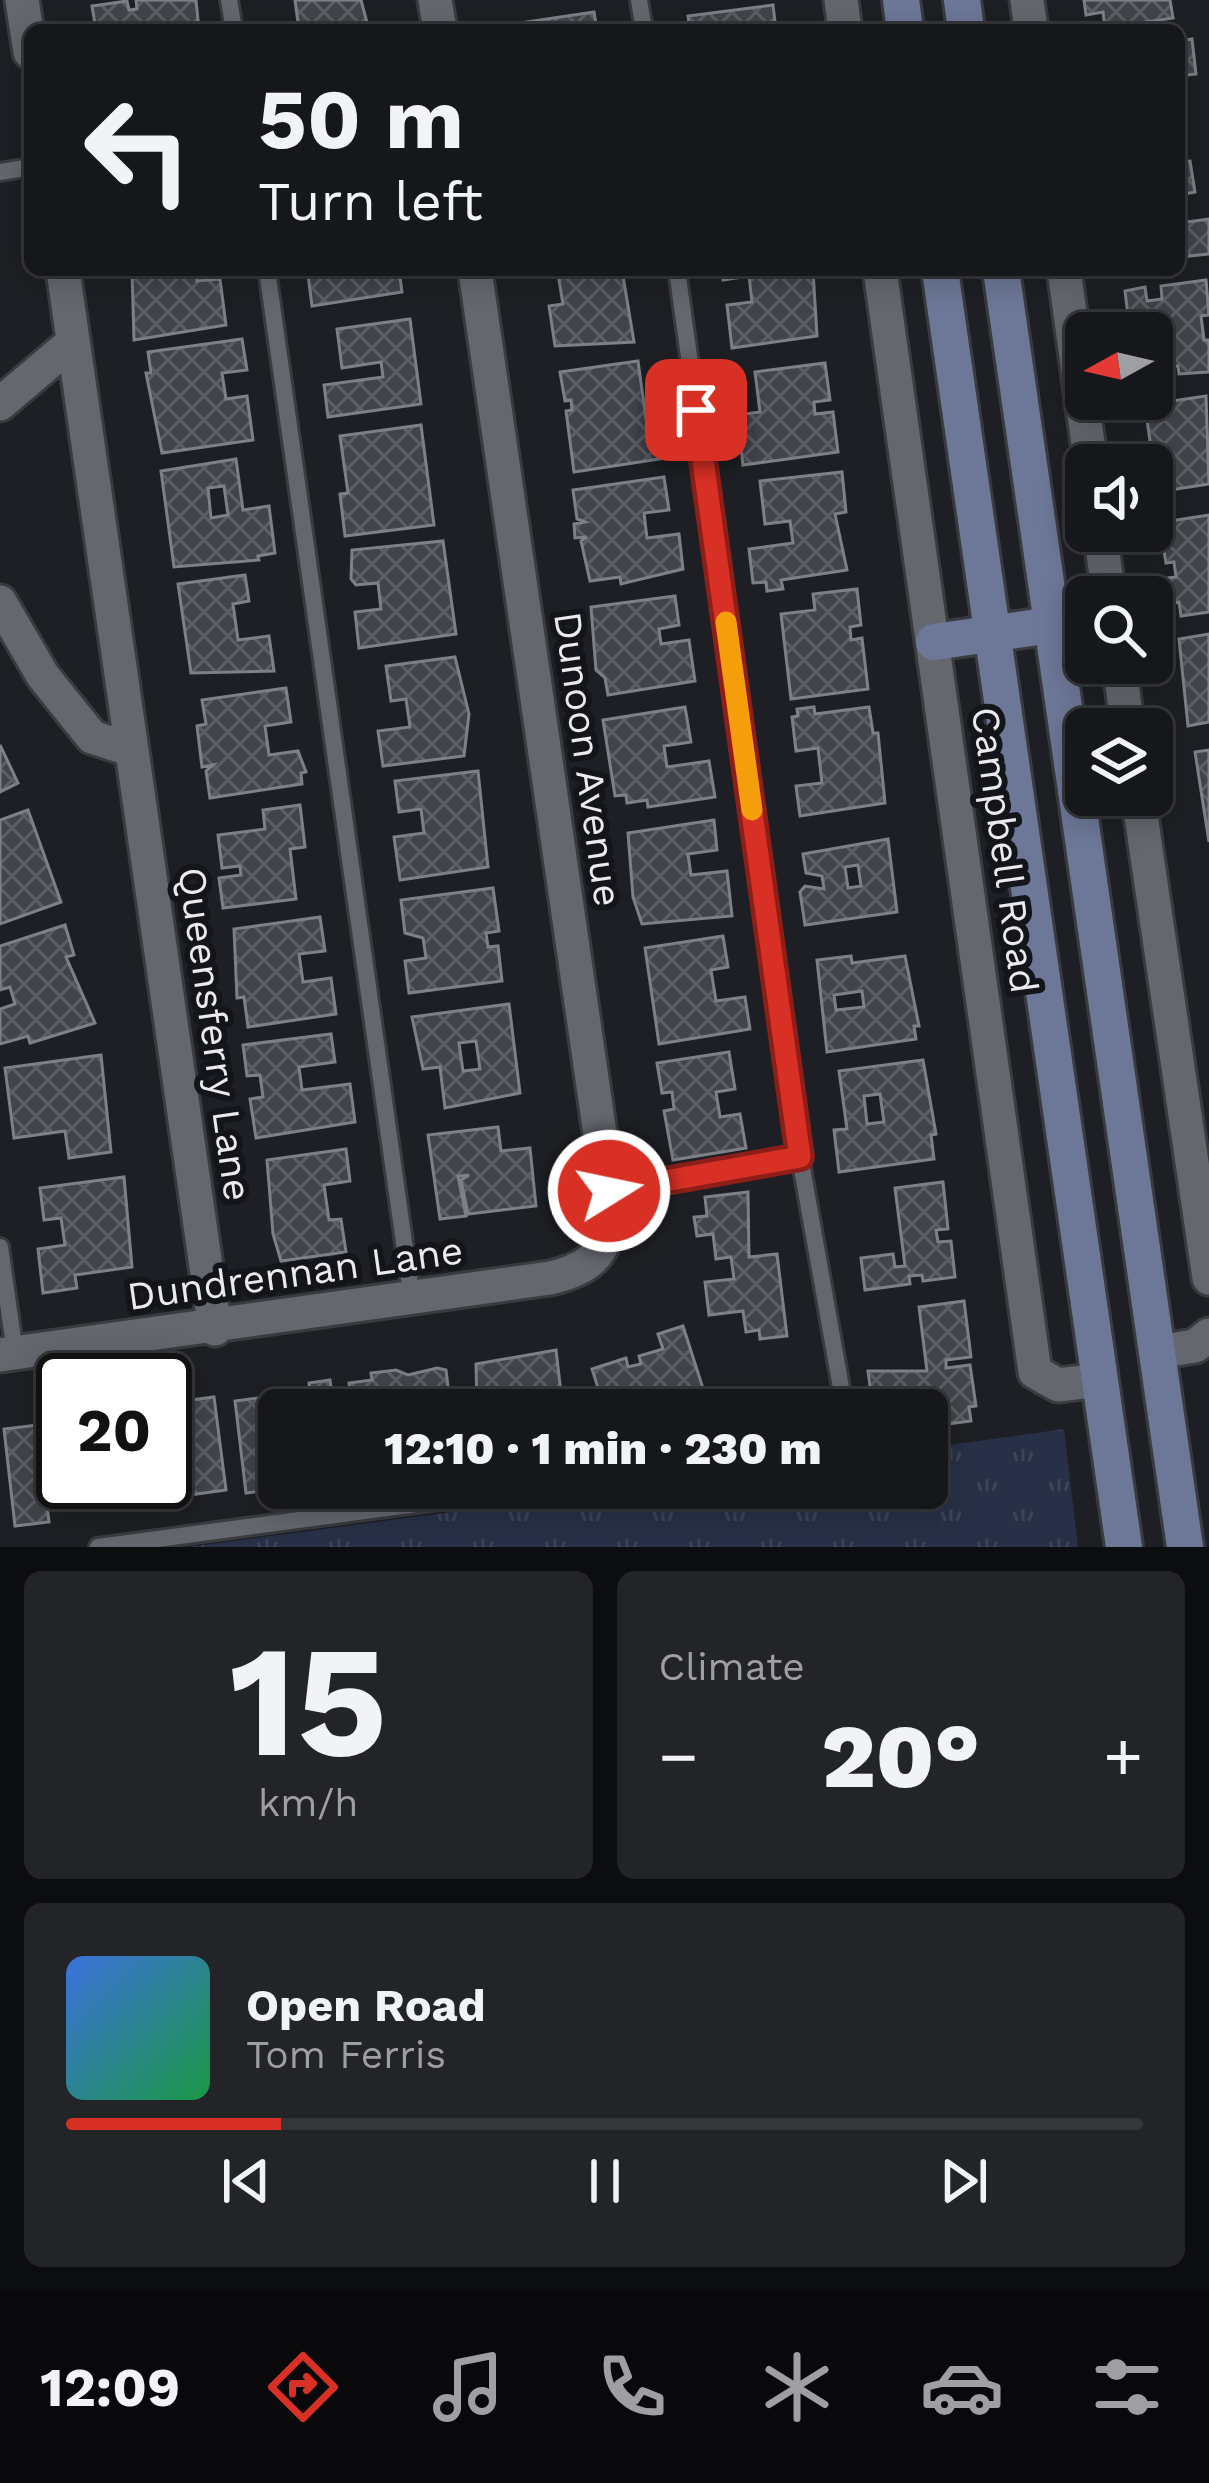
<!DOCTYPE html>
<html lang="en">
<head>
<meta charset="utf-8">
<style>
  :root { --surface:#16171b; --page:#232428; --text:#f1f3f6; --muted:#9e9fa3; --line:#35363a; --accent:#d93025 }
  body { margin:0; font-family:"Work Sans",sans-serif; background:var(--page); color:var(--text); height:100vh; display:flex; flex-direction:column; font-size:45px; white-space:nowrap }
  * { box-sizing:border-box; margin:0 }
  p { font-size:39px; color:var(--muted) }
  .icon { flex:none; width:66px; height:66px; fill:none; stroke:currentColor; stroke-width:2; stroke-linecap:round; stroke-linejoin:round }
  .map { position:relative; height:1547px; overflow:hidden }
  .panel { display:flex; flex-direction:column; gap:24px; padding:24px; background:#0c0d0f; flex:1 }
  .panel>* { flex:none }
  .guide { position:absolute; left:24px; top:24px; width:1161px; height:252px; border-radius:18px; box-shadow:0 6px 30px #0003,0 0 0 3px var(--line); background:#16171b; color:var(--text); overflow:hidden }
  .needle { width:78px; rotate:262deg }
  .tools { position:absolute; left:1065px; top:312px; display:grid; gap:24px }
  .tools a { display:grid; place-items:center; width:108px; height:108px; border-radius:18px; background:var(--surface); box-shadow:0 6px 30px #0003,0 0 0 3px var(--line); font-size:60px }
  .speed { position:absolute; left:36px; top:1353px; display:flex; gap:24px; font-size:60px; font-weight:700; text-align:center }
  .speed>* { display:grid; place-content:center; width:156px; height:156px; border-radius:50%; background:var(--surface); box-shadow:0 6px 30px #0003,0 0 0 3px var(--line); line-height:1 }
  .speed .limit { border:6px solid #111; border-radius:18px; background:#fff; color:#111 }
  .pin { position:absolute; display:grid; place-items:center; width:102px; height:102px; color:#fff; margin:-51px; border-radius:24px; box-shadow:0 6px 18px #0006 }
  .me { position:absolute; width:132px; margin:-66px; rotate:80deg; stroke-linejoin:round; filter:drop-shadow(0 0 9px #0008) }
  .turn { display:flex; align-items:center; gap:42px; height:252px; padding:0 36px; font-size:54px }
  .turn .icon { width:156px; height:156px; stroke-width:2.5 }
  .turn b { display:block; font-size:84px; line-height:102px }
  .big { font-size:90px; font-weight:800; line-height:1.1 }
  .panel .tile { flex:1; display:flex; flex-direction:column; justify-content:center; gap:18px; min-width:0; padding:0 42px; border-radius:18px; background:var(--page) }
  .panel .dial { align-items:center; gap:0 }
  .dial b { font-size:156px; line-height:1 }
  .song { display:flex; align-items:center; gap:36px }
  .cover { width:144px; height:144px; border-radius:18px; background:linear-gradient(135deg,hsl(220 70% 55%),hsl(140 70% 35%)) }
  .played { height:12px; border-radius:6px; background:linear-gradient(90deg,var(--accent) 20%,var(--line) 20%) }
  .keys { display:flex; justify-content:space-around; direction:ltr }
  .heat { display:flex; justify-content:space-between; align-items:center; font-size:66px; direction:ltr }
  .panel .tiles { flex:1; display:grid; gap:24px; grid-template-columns:1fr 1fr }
  .tile:last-child { grid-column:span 2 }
  .trip { position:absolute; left:258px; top:1389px; width:690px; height:120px; border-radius:18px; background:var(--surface); box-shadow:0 6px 30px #0003,0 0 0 3px var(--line); font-weight:800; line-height:120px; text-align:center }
  .dock { display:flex; height:192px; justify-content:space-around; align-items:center; background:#09090b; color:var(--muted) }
  .dock .icon { width:84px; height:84px }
  .dock .current { color:var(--accent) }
  .dock b { font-size:54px; color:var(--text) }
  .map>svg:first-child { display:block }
  .grass { fill:url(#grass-tufts) }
  .building { fill:url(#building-cross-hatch); stroke:#7d8087; stroke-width:3; fill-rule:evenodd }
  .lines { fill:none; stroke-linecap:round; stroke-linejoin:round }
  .service-casing { stroke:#393b3f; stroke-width:22 }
  .minor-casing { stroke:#393b3f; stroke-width:39 }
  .secondary-casing { stroke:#393b3f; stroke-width:42 }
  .service { stroke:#64676e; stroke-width:16 }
  .minor { stroke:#64676e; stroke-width:33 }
  .secondary { stroke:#6d7797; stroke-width:36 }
  .route-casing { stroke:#8d1f18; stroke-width:30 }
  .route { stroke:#d93025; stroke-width:21 }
  .slow { stroke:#f59e0b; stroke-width:21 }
  .labels { text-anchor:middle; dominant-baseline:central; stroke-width:12; stroke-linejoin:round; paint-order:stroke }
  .street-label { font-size:39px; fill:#eaebef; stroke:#14151b }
</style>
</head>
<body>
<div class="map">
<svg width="1209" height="1547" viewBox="0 0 1209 1547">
  <defs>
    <pattern id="grass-tufts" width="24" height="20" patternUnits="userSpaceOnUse" patternTransform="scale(3)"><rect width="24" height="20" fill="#283047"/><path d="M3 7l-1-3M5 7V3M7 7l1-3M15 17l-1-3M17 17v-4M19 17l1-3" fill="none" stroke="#3d4459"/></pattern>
    <pattern id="building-cross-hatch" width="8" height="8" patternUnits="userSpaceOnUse" patternTransform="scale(3)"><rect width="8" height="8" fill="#42444b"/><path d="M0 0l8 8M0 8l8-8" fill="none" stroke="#5d5f65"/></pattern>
  </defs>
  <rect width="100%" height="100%" fill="#1d1f24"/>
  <path class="grass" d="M 1064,1429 L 1078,1547 L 188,1547 L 632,1488 L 927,1488 L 927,1448 Z"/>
  <path class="building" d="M 136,0 L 196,0 L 199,30 L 96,30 L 92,6 L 127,1 L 129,10 L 137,9 Z
    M 295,0 L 361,0 L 369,30 L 299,30 Z
    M 1084,0 L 1170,0 L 1173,18 L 1105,28 L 1103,12 L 1086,15 Z
    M 773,5 L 776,30 L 690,30 L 688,16 Z
    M 594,12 L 597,30 L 513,30 L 513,24 Z
    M 1192,39 L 1196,74 L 1179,76 L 1179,41 Z
    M 1190,161 L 1195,192 L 1184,194 L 1187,222 L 1209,219 L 1209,254 L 1179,257 L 1179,162 Z
    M 132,270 L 196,270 L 197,281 L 220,279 L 226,325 L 134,340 Z
    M 399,270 L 402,292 L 312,306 L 308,275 Z
    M 544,270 L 622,270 L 634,342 L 555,346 L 549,306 L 563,304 L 558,274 L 545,276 Z
    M 722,270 L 813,270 L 817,336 L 732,348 L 727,305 L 752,302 L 749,276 L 723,280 Z
    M 1206,280 L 1209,315 L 1201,316 L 1204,340 L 1209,340 L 1209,372 L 1179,374 L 1178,366 L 1171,367 L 1172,375 L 1152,378 L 1156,325 L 1137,330 L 1135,315 L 1128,316 L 1125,291 L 1145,287 L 1147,301 L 1162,299 L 1161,286 Z
    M 410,319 L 421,404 L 328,417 L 324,385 L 383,377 L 381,362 L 342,368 L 337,329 Z
    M 242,339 L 247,370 L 222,373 L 226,399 L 247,396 L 253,440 L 162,453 L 146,373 L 151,373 L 148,352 Z
    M 638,361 L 646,419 L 660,417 L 666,458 L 574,472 L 566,411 L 572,410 L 571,400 L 565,401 L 560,372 Z
    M 825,363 L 830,400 L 814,402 L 815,414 L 833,412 L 838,452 L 743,465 L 737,415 L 760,412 L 755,372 Z
    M 1206,396 L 1209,484 L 1157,492 L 1145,405 Z
    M 421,425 L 434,525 L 345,536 L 340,494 L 348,493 L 340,436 Z
    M 236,459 L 243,510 L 269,506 L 275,553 L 258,556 L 259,560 L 174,567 L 161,471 ZM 224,486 L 228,515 L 211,518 L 208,488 Z
    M 842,472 L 846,512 L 835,514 L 847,570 L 781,580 L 783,589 L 767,591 L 766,582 L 753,583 L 749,549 L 793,543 L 790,521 L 765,524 L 760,481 Z
    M 664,477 L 669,510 L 644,513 L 647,538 L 679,534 L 683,569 L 621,584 L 620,577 L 590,581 L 581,541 L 587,537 L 575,538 L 574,524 L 585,522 L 577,519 L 573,490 Z
    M 1209,515 L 1209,612 L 1181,616 L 1179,602 L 1171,604 L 1167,578 L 1176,577 L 1174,562 L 1166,563 L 1162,540 L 1173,538 L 1170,521 Z
    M 443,541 L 456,634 L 359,648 L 355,612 L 381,609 L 378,583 L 356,585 L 351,579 L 352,550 Z
    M 245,575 L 249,601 L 233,604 L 238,640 L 269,636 L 274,671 L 191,673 L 178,584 Z
    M 857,589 L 861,625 L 850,627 L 851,640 L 862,638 L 868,689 L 791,699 L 781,614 L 815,610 L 813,594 Z
    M 675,596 L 679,625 L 659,629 L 661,644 L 689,640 L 695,681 L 608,695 L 605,678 L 596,670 L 591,607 Z
    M 1209,634 L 1209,722 L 1188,726 L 1179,639 Z
    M 455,657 L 469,714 L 464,756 L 383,766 L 378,731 L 410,727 L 406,699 L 391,701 L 386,666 Z
    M 286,688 L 291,722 L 265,726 L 269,755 L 298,751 L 306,772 L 301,773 L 302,784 L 210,798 L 206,771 L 213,765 L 202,767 L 197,726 L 206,724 L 202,700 Z
    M 685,707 L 691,742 L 664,746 L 667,767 L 709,761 L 715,797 L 648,807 L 647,800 L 627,803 L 626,795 L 615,796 L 603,720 Z
    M 814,707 L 815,714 L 869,707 L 873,733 L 878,733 L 885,803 L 800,816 L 796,786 L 822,783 L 818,748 L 796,751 L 792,717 L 798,716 L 797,709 Z
    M 0,745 L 18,783 L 0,792 Z
    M 1209,750 L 1209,842 L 1195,752 Z
    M 478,771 L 488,867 L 400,880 L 394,837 L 424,833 L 421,809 L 399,812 L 395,781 Z
    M 300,805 L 305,847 L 290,849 L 296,899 L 223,908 L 219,878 L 241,875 L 240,866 L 222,868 L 218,835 L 265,829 L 263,810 Z
    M 28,810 L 61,902 L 0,924 L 0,820 Z
    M 714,820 L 717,850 L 688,854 L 691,875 L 727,871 L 732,916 L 642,924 L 633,897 L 628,833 Z
    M 888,839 L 897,912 L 805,925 L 800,892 L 805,886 L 824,889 L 822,876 L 806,873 L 803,854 ZM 858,865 L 861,886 L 848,888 L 845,867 Z
    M 493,888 L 499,931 L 486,933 L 488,947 L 498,946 L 502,981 L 409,993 L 405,961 L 426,958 L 423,938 L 405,933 L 401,900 Z
    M 320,917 L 325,951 L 299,954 L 303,982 L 331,978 L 336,1014 L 248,1027 L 244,997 L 237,998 L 234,929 Z
    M 65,925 L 74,955 L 66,957 L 95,1023 L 30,1043 L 28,1036 L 0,1044 L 0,1009 L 15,1004 L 10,987 L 0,990 L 0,946 Z
    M 723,936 L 728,967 L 711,970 L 716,1001 L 745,997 L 750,1029 L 659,1044 L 645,948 Z
    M 851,956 L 852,963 L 905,956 L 919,1026 L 914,1026 L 916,1039 L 827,1052 L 817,960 ZM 862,991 L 864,1007 L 836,1010 L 834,995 Z
    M 509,1004 L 520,1093 L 445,1108 L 440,1067 L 423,1069 L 412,1017 ZM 476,1041 L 480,1069 L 463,1071 L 459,1043 Z
    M 331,1034 L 335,1062 L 299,1067 L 302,1090 L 350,1084 L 355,1122 L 256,1138 L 250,1099 L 263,1097 L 260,1075 L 247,1076 L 243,1045 Z
    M 729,1052 L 735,1089 L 716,1092 L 720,1117 L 740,1114 L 746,1148 L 673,1160 L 664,1111 L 674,1109 L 672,1092 L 662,1093 L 657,1063 Z
    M 101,1055 L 111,1152 L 69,1158 L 65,1131 L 14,1138 L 5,1068 Z
    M 923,1060 L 936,1134 L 931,1135 L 934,1159 L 839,1172 L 834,1130 L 847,1129 L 839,1071 ZM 880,1094 L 884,1122 L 867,1124 L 864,1096 Z
    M 498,1127 L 501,1151 L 530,1148 L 536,1206 L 468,1214 L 461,1180 L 469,1175 L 458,1176 L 466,1216 L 440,1219 L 428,1135 Z
    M 346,1149 L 350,1181 L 324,1185 L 329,1220 L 341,1219 L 346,1252 L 281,1261 L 273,1234 L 267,1160 Z
    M 124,1177 L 132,1267 L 75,1275 L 77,1288 L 43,1293 L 38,1249 L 65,1245 L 61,1218 L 44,1220 L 40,1188 Z
    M 943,1182 L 948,1229 L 936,1230 L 938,1242 L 951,1241 L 955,1277 L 923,1281 L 922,1275 L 909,1276 L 910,1284 L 865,1290 L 861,1258 L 893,1254 L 895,1267 L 905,1266 L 895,1188 Z
    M 748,1192 L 749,1257 L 777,1254 L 787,1336 L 760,1339 L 759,1330 L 746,1332 L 743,1311 L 709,1315 L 705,1282 L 734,1279 L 731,1257 L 716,1259 L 713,1234 L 697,1236 L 694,1217 L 707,1216 L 705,1197 Z
    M 964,1301 L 971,1357 L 946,1360 L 946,1368 L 970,1365 L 976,1406 L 969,1407 L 971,1421 L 939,1425 L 937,1412 L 873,1410 L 868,1371 L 927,1371 L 919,1307 Z
    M 683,1326 L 707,1401 L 704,1407 L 605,1410 L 592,1369 L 626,1358 L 628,1367 L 641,1364 L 639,1356 L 663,1349 L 658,1334 Z
    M 556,1350 L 563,1410 L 533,1410 L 532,1402 L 507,1405 L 508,1410 L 477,1410 L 476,1364 Z
    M 437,1368 L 446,1370 L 451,1410 L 353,1410 L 349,1383 L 372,1380 L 371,1373 L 396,1370 L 408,1375 Z
    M 330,1380 L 334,1410 L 279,1410 L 279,1488 L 285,1488 L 246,1493 L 235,1401 L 310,1391 L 309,1383 Z
    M 214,1397 L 226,1490 L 175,1497 L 172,1474 L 165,1475 L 165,1409 L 167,1421 L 177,1420 L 175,1402 Z
    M 63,1422 L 63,1482 L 83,1482 L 86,1501 L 47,1506 L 49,1522 L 15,1526 L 4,1429 Z"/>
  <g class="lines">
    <g class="service-casing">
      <path id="service" d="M 229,0 L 234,30
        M 639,0 L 644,30
        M 0,172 L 30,167
        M 267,270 L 412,1299
        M 800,1157 L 845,1410
        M 609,1191 L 800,1157 L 677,270
        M 0,1247 L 15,1353
        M 98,1547 L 536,1488"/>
    </g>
    <g class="minor-casing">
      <path id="minor" d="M 22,0 L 30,52
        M 435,0 L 440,30
        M 841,0 L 845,30
        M 1027,0 L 1031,30
        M 63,270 L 215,1329
        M 880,270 L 1035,1372 L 1058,1385 L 1100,1380
        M 1064,270 L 1091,465
        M 0,404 L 73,342
        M 1100,531 L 1109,597
        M 0,602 L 43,676 L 92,737 L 132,750
        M 1119,663 L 1128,729
        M 1138,795 L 1209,1278
        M 1157,1352 L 1195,1346 L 1209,1335
        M 0,1355 L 550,1278 C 589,1269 603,1256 612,1217 L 475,270"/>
    </g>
    <g class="secondary-casing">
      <path id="secondary" d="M 901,0 L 905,30
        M 962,0 L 966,30
        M 940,270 L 1124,1547
        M 1001,270 L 1185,1547
        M 934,642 L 1086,620"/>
    </g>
    <use href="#service" class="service"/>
    <use href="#minor" class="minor"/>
    <use href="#secondary" class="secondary"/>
  </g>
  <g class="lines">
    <g class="route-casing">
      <path id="route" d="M 609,1191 L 800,1157 L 696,410"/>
    </g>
    <use href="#route" class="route"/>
    <path class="slow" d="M 726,622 L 752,810"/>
  </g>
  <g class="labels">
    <g class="street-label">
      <text transform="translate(588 759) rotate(82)">Dunoon Avenue</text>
      <text transform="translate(1005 850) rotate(82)">Campbell Road</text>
      <text transform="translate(215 1034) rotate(82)">Queensferry Lane</text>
      <text transform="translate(295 1273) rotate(-8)">Dundrennan Lane</text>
    </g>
  </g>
</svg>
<div class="tools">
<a><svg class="needle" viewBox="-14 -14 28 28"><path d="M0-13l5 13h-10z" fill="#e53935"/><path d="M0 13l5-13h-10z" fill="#9e9fa3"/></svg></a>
<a><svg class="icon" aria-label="sound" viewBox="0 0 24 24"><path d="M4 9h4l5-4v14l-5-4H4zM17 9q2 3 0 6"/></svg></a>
<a><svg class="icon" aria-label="search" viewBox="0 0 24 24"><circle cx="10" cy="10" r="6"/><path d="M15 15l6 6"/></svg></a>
<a><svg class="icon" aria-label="layers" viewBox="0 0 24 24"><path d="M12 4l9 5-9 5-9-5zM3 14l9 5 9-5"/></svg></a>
</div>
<div class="speed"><div class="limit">20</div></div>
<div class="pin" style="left:696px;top:410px;background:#d93025"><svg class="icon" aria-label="arrive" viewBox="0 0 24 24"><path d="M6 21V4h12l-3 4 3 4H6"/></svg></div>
<svg class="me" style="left:609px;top:1191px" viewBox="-20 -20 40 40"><circle r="17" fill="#d93025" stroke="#fff" stroke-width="3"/><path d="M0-11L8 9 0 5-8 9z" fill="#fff"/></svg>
<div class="trip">12:10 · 1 min · 230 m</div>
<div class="guide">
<div class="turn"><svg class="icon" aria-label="left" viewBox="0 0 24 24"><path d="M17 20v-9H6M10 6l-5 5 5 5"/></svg><div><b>50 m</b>Turn left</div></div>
</div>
</div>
<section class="panel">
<div class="tiles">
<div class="tile dial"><b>15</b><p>km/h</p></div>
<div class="tile"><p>Climate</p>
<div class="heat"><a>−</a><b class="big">20°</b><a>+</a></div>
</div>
<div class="tile">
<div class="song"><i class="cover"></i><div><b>Open Road</b><p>Tom Ferris</p></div></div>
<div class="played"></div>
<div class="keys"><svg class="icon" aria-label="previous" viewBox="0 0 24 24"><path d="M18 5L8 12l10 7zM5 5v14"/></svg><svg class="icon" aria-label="pause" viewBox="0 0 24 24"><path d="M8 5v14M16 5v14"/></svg><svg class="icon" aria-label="next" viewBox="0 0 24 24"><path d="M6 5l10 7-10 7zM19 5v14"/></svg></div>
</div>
</div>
</section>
<nav class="dock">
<b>12:09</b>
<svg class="icon current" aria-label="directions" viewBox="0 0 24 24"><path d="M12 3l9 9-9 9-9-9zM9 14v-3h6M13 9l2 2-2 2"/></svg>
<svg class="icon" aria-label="music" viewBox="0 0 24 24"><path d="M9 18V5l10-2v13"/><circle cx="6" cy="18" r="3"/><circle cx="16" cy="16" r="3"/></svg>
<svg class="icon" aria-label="phone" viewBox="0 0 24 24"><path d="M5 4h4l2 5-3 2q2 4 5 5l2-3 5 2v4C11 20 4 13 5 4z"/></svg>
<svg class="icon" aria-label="climate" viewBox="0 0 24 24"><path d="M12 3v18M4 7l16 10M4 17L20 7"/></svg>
<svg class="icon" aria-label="car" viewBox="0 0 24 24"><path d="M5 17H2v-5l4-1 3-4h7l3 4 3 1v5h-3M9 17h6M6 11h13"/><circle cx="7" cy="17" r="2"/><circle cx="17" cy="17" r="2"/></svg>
<svg class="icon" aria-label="filters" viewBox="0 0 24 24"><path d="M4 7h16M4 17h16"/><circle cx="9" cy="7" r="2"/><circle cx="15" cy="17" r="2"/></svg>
</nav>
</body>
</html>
